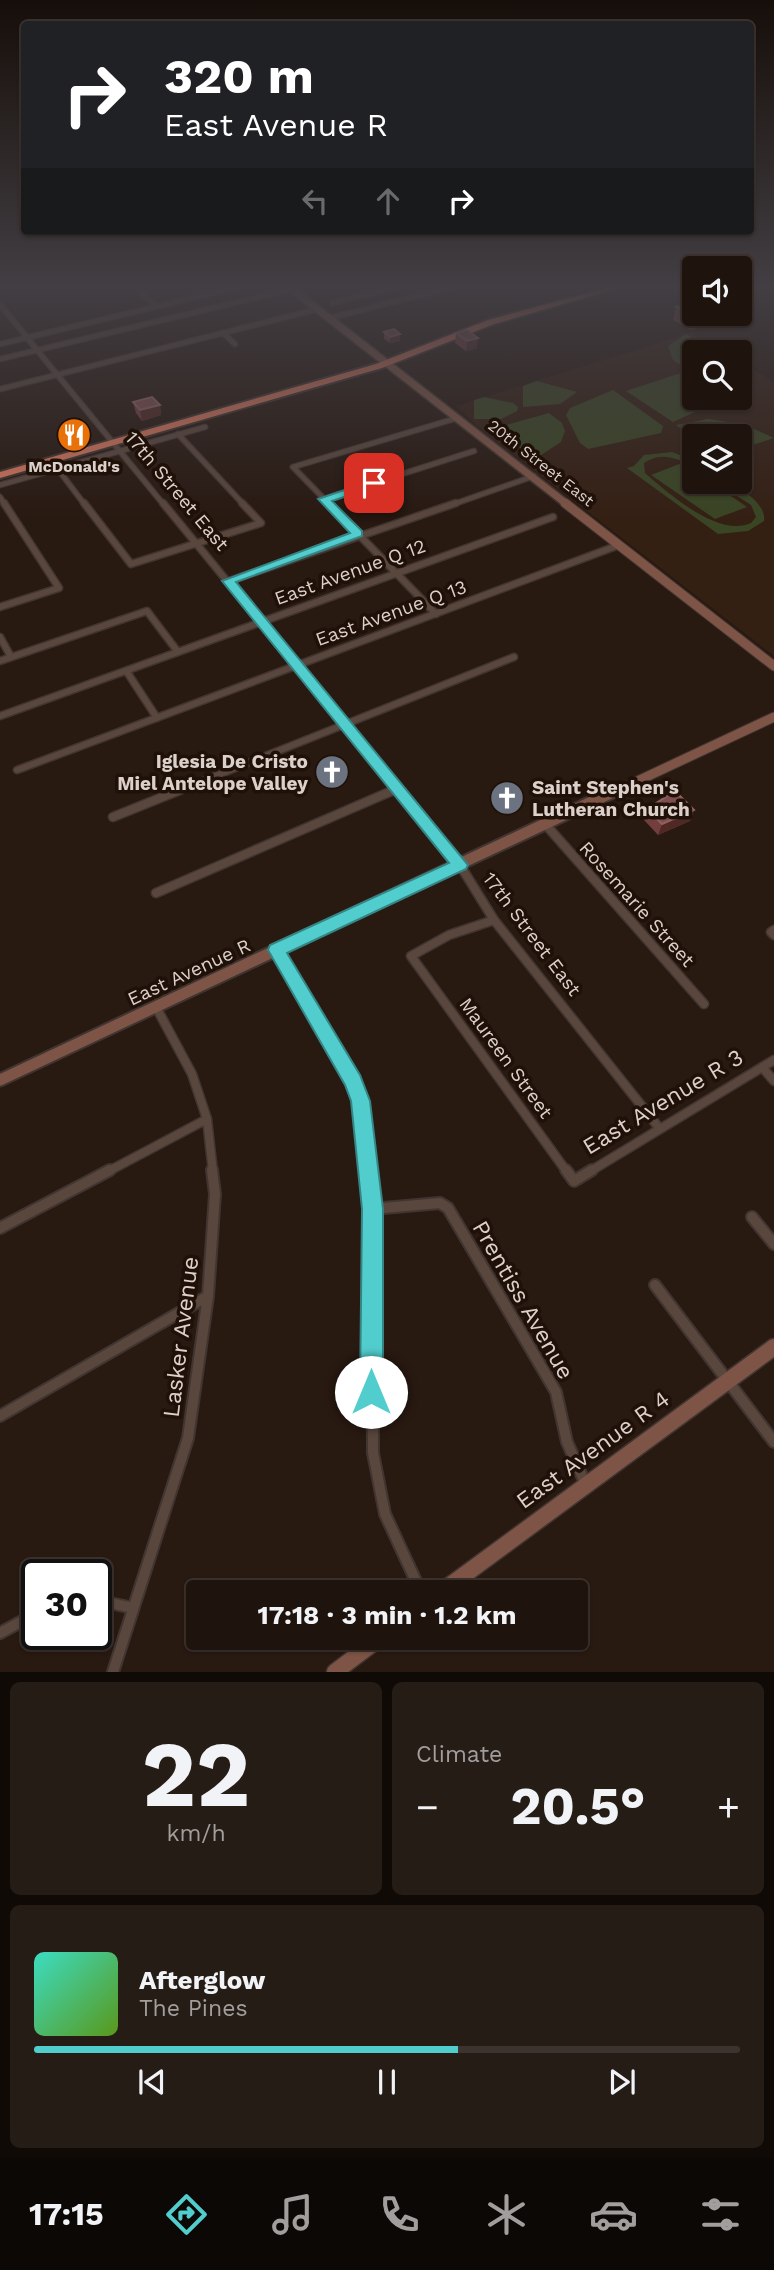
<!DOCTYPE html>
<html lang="en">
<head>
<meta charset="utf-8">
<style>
  :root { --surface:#1e130d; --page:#261c16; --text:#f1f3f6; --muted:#a19e9d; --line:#3c322e; --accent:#52cdcd }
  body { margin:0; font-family:"Work Sans",sans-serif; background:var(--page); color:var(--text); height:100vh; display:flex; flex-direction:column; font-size:26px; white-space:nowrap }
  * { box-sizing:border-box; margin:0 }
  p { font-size:23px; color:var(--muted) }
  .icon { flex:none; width:38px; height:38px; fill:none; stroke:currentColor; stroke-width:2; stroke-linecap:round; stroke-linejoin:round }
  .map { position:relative; height:1672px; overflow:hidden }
  .side { display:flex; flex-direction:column; gap:10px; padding:10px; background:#100a07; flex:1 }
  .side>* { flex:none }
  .banner { position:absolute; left:21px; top:21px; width:733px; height:214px; border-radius:7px; box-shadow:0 2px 5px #0004,0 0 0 2px var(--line); background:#202124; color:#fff; overflow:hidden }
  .buttons { position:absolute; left:682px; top:256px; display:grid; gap:14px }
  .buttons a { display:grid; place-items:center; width:70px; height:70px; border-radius:7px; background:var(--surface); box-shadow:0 2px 5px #0004,0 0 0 2px var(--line); font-size:35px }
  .speed { position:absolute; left:21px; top:1559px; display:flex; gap:14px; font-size:35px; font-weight:700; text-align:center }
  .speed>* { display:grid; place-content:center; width:91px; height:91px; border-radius:50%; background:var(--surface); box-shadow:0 2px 5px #0004,0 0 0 2px var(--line); line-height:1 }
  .speed .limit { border:4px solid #111; border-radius:10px; background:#fff; color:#111 }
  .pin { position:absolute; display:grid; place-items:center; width:60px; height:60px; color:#fff; margin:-30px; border-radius:14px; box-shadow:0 4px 10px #0006 }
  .me { position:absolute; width:77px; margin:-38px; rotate:0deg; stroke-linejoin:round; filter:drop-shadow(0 0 5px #0008) }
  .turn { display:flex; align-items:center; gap:24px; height:147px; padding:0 28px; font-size:32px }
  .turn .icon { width:91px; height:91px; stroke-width:2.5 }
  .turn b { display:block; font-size:49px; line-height:60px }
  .lanes { display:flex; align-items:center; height:66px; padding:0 28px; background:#0003; justify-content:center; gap:35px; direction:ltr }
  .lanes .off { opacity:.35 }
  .big { font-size:52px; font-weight:700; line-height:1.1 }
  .side .tile { flex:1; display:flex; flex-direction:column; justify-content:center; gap:10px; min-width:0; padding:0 24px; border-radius:10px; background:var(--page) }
  .side .dial { align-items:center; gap:0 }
  .dial b { font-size:91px; line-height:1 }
  .song { display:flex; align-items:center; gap:21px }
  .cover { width:84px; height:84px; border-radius:10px; background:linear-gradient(135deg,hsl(170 70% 55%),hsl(90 70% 35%)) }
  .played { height:7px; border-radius:4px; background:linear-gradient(90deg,var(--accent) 60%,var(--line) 60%) }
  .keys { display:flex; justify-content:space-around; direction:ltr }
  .heat { display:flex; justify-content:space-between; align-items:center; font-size:38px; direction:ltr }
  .side .tiles { flex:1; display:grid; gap:10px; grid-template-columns:1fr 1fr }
  .tile:last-child { grid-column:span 2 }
  .trip { position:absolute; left:186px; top:1580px; width:402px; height:70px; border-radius:7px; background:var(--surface); box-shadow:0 2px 5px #0004,0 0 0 2px var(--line); font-weight:700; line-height:70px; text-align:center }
  .tab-bar { display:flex; height:112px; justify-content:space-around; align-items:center; background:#0c0805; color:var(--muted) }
  .tab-bar .icon { width:49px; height:49px }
  .tab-bar .current { color:var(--accent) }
  .tab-bar b { font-size:32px; color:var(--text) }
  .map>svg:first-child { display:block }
  .built { fill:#341f13; fill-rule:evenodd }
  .green { fill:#3a4524 }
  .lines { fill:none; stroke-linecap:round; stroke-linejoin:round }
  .street-far3-casing { stroke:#413531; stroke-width:7 }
  .street-far2-casing { stroke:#413531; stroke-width:9 }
  .street-far1-casing { stroke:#413531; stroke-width:11 }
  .street-casing { stroke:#413531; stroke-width:14 }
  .secondary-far3-casing { stroke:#413531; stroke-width:10 }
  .secondary-far2-casing { stroke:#413531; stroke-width:11 }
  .secondary-far1-casing { stroke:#413531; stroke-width:15 }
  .secondary-casing { stroke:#413531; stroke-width:19 }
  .highway-casing { stroke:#413531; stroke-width:4 }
  .street-far3 { stroke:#59463d; stroke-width:4.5 }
  .street-far2 { stroke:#59463d; stroke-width:6 }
  .street-far1 { stroke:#59463d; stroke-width:8 }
  .street { stroke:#59463d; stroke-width:10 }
  .secondary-far3 { stroke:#7d5446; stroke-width:7 }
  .secondary-far2 { stroke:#7d5446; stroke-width:9 }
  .secondary-far1 { stroke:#7d5446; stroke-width:11 }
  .secondary { stroke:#7d5446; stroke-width:16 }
  .highway { fill:#d1735a; fill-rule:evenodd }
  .wall { fill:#723e3e }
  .shaded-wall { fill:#502925 }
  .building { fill:#7d4e4d; stroke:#8c6260; stroke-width:2 }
  .route { fill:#52cdcd; stroke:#358585; stroke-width:2 }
  .labels { text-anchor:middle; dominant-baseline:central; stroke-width:7; stroke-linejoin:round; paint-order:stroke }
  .far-street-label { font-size:16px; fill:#dbd0ca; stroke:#1f1008 }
  .far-poi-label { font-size:16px; font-weight:bold; fill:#dbd0ca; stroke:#1f1008 }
  .street-label { font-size:19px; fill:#dbd0ca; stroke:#1f1008 }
  .poi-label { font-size:19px; font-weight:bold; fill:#dbd0ca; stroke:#1f1008; text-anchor:end }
  .near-street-label { font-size:23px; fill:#dbd0ca; stroke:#1f1008 }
</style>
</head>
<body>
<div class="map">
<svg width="774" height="1672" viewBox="0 0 774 1672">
  <rect width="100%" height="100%" fill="#281911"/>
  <path class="built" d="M 140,286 L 230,286 L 160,302 Z
    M 691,333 L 723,352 L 695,352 L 695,397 L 740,397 L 740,362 L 774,382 L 774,656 L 477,426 L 456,406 ZM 695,436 L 740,436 L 740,481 L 695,481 Z"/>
  <path class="green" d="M 686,334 L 715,352 L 695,352 L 695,362 L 682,366 L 673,360 L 668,346 Z
    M 687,371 L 695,376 L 695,397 L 710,397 L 697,411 L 673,422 L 626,391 Z
    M 537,381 L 577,392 L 560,404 L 523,407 L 523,386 Z
    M 613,390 L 663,426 L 661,433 L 588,449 L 580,443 L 566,415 L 570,408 Z
    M 484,397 L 513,403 L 518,407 L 517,411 L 501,419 L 474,419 L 474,400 Z
    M 549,413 L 562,423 L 565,431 L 561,442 L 535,459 L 496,430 L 499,427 Z
    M 708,419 L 743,424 L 774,438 L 740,449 L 740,436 L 695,438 L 676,425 Z
    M 672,452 L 695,461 L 695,468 C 679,458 661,451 644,463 L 645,473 C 669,494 719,538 751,523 L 756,517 L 751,505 L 714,481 C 732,481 767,501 764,521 L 748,531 L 718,534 L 627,468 L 634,466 L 644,455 Z
    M 682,463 L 695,471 L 695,481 L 709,481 L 747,507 L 715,519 L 651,475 Z"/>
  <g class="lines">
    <g class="street-far3-casing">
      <path id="street-far3" d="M 134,286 L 156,306
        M 332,303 L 400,286
        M 0,305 L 27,337
        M 330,318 L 456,286
        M 223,333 L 235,344
        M 28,339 L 164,505
        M 0,344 L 242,286
        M 0,359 L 292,289
        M 0,389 L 318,309
        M 178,434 L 244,505
        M 57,468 L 85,505
        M 0,485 L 205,427
        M 0,497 L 5,505
        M 324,499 L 474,451
        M 330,505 L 293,467 L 457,418
        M 451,505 L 534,476"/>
    </g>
    <g class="street-far2-casing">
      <path id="street-far2" d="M 84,503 L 131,564 L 261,523 L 242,503
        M 163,503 L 400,792
        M 328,503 L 436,614
        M 229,581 L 456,503
        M 0,607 L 59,588 L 4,503
        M 0,637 L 11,657
        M 0,661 L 147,611 L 178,652
        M 127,672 L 157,718
        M 0,716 L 553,517
        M 17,770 L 619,545
        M 175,792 L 514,657
        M 390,792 L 397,789"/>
    </g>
    <g class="street-far1-casing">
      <path id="street-far1" d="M 399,790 L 460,865 L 494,920 L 660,1129
        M 113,817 L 180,790
        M 546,825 L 704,1004
        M 156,893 L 394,790
        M 494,920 L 449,935 L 411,956 L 567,1172
        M 774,930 L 771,932 L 774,935
        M 276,950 L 353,1081 L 361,1101 L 368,1172
        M 156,1007 L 192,1074 L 207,1119 L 213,1172
        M 762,1067 L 774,1081
        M 107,1172 L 207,1119
        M 589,1172 L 774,1060"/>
    </g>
    <g class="street-casing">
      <path id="street" d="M 368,1170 L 372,1209 L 373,1453 L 385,1514 L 421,1592
        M 566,1170 L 574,1181 L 592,1170
        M 372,1209 L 440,1203 L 448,1208 L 556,1392 L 567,1442 L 586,1485
        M 752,1217 L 774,1244
        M 0,1228 L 110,1170
        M 655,1285 L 774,1442
        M 0,1416 L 208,1296
        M 96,1600 L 133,1608
        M 0,1633 L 37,1613
        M 113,1672 L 188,1438 L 208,1296 L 215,1194 L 212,1170"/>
    </g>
    <g class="secondary-far3-casing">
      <path id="secondary-far3" d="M 288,286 L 568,505"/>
    </g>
    <g class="secondary-far2-casing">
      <path id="secondary-far2" d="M 565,503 L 774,666
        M 614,792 L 774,717"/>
    </g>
    <g class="secondary-far1-casing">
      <path id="secondary-far1" d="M 0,1080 L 617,790"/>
    </g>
    <g class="secondary-casing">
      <path id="secondary" d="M 441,1592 L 774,1347
        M 335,1672 L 380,1638"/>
    </g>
    <g class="highway-casing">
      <path id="highway" d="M 614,286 L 626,286 L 494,324 L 382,368 L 0,478 L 0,472 L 376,364 L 488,320 Z"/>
    </g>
    <use href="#street-far3" class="street-far3"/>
    <use href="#street-far2" class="street-far2"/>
    <use href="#street-far1" class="street-far1"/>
    <use href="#street" class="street"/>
    <use href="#secondary-far3" class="secondary-far3"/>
    <use href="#secondary-far2" class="secondary-far2"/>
    <use href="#secondary-far1" class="secondary-far1"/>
    <use href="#secondary" class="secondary"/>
    <use href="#highway" class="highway"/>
  </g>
  <path class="wall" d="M 676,307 L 695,313 L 719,313 L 717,323 L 691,330 L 673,320 Z
    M 384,332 L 400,334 L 400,341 L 390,343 L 384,339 Z
    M 456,333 L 477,348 L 466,351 L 455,343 Z
    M 133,402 L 160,405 L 161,415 L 142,421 L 136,413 Z
    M 647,809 L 694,810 L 690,821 L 658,835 L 644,820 Z"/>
  <path class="shaded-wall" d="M 707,313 L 719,313 L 717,323 L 691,330 L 694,317 Z
    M 400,334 L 400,341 L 390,343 L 390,337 Z
    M 478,338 L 477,348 L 466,351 L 467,341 Z
    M 160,405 L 161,415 L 142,421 L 140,410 Z
    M 694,810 L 690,821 L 658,835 L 662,824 Z"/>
  <path class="building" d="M 695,302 L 695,313 L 707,313 L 694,317 L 676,307 Z
    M 394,329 L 400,334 L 390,337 L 384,332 Z
    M 467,330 L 478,338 L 467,341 L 456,333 Z
    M 152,397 L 160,405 L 140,410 L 133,402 Z
    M 675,791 L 694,810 L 662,824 L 647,809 Z"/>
  <linearGradient id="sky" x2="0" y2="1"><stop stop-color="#160e09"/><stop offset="0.55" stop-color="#423e43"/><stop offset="1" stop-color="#423e43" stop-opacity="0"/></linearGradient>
  <rect width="774" height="520" fill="url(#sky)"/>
  <path class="route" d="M 374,480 L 380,483 L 378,486 L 332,501 L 362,531 L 362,536 L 236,582 L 468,865 L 466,869 L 287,953 L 360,1075 L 370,1101 L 383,1209 L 383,1392 L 379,1401 L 371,1404 L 363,1401 L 360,1392 L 362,1209 L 351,1101 L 345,1085 L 268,950 L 270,945 L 449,863 L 222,581 L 350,533 L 318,499 Z"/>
  <defs>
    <g id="restaurant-disc" transform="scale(1.75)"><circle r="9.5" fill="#e8710a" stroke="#1f1008"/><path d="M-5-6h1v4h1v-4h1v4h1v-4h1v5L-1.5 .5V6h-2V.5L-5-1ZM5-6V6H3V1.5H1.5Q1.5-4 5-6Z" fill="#fff"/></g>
    <g id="church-disc" transform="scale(1.75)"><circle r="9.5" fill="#6b7280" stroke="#1f1008"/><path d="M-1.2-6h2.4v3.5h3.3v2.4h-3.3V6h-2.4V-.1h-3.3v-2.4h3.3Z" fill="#fff"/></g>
  </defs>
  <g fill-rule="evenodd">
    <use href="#restaurant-disc" x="74" y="435"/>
    <use href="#church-disc" x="332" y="772"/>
    <use href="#church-disc" x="507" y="798"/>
  </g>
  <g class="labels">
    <g class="far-street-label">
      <text transform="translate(541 463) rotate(38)">20th Street East</text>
    </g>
    <g class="far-poi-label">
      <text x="74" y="466">McDonald's</text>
    </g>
    <g class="street-label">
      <text transform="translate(177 491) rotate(50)">17th Street East</text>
      <text transform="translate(350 572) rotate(-20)">East Avenue Q 12</text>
      <text transform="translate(391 613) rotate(-20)">East Avenue Q 13</text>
      <text transform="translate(637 904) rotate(48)">Rosemarie Street</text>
      <text transform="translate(532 934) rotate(53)">17th Street East</text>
      <text transform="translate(189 972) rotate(-25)">East Avenue R</text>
      <text transform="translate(506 1058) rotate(54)">Maureen Street</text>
    </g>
    <g class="poi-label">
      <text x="308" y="761">Iglesia De Cristo<tspan x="308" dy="22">Miel Antelope Valley</tspan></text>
      <text x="532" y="787" text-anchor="start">Saint Stephen's<tspan x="532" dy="22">Lutheran Church</tspan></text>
    </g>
    <g class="near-street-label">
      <text transform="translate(663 1102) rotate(-31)">East Avenue R 3</text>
      <text transform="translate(523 1300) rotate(60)">Prentiss Avenue</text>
      <text transform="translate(181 1337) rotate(-83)">Lasker Avenue</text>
      <text transform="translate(593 1450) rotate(-36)">East Avenue R 4</text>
    </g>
  </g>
</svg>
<div class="buttons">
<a><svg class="icon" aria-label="sound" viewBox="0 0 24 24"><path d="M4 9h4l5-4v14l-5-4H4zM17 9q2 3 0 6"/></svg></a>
<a><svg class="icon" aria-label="search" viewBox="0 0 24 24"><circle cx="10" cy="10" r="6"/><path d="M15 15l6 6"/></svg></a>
<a><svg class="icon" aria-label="layers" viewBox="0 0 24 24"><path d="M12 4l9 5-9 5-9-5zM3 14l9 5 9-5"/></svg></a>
</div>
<div class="speed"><div class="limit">30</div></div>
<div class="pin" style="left:374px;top:483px;background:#d93025"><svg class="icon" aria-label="arrive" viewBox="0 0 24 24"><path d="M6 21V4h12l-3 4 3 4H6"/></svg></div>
<svg class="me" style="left:371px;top:1392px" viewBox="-20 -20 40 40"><circle r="19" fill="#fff"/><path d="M0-13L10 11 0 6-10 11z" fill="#52cdcd"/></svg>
<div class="trip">17:18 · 3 min · 1.2 km</div>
<div class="banner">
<div class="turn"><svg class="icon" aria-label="right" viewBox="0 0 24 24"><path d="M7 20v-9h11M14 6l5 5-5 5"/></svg><div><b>320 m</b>East Avenue R</div></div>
<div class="lanes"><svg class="icon off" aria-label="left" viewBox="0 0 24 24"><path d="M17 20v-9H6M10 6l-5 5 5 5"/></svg><svg class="icon off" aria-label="ahead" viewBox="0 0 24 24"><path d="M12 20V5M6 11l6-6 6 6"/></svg><svg class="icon" aria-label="right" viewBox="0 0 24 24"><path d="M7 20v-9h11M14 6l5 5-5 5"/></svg></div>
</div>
</div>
<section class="side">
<div class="tiles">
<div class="tile dial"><b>22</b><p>km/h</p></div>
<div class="tile"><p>Climate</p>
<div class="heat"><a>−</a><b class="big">20.5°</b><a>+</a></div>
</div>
<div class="tile">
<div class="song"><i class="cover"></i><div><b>Afterglow</b><p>The Pines</p></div></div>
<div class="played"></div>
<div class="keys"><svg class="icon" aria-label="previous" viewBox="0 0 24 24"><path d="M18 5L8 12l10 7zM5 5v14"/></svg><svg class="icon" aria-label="pause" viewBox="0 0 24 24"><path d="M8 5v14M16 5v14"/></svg><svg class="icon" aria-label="next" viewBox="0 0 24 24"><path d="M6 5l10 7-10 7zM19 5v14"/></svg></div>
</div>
</div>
</section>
<nav class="tab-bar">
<b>17:15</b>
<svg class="icon current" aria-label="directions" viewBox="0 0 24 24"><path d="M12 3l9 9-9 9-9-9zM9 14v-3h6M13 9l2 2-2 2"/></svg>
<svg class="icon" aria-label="music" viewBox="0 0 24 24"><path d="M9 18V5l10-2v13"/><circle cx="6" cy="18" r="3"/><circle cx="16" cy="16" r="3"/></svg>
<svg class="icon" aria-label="phone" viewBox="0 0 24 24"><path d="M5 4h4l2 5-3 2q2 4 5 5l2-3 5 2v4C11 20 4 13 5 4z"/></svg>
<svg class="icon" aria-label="climate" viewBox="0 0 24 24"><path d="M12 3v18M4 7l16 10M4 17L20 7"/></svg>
<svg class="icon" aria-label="car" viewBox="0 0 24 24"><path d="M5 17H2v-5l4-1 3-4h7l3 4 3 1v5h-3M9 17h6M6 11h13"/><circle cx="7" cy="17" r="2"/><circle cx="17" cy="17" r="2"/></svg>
<svg class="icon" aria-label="filters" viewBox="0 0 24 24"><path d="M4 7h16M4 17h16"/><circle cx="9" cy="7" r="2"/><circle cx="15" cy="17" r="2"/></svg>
</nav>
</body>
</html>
